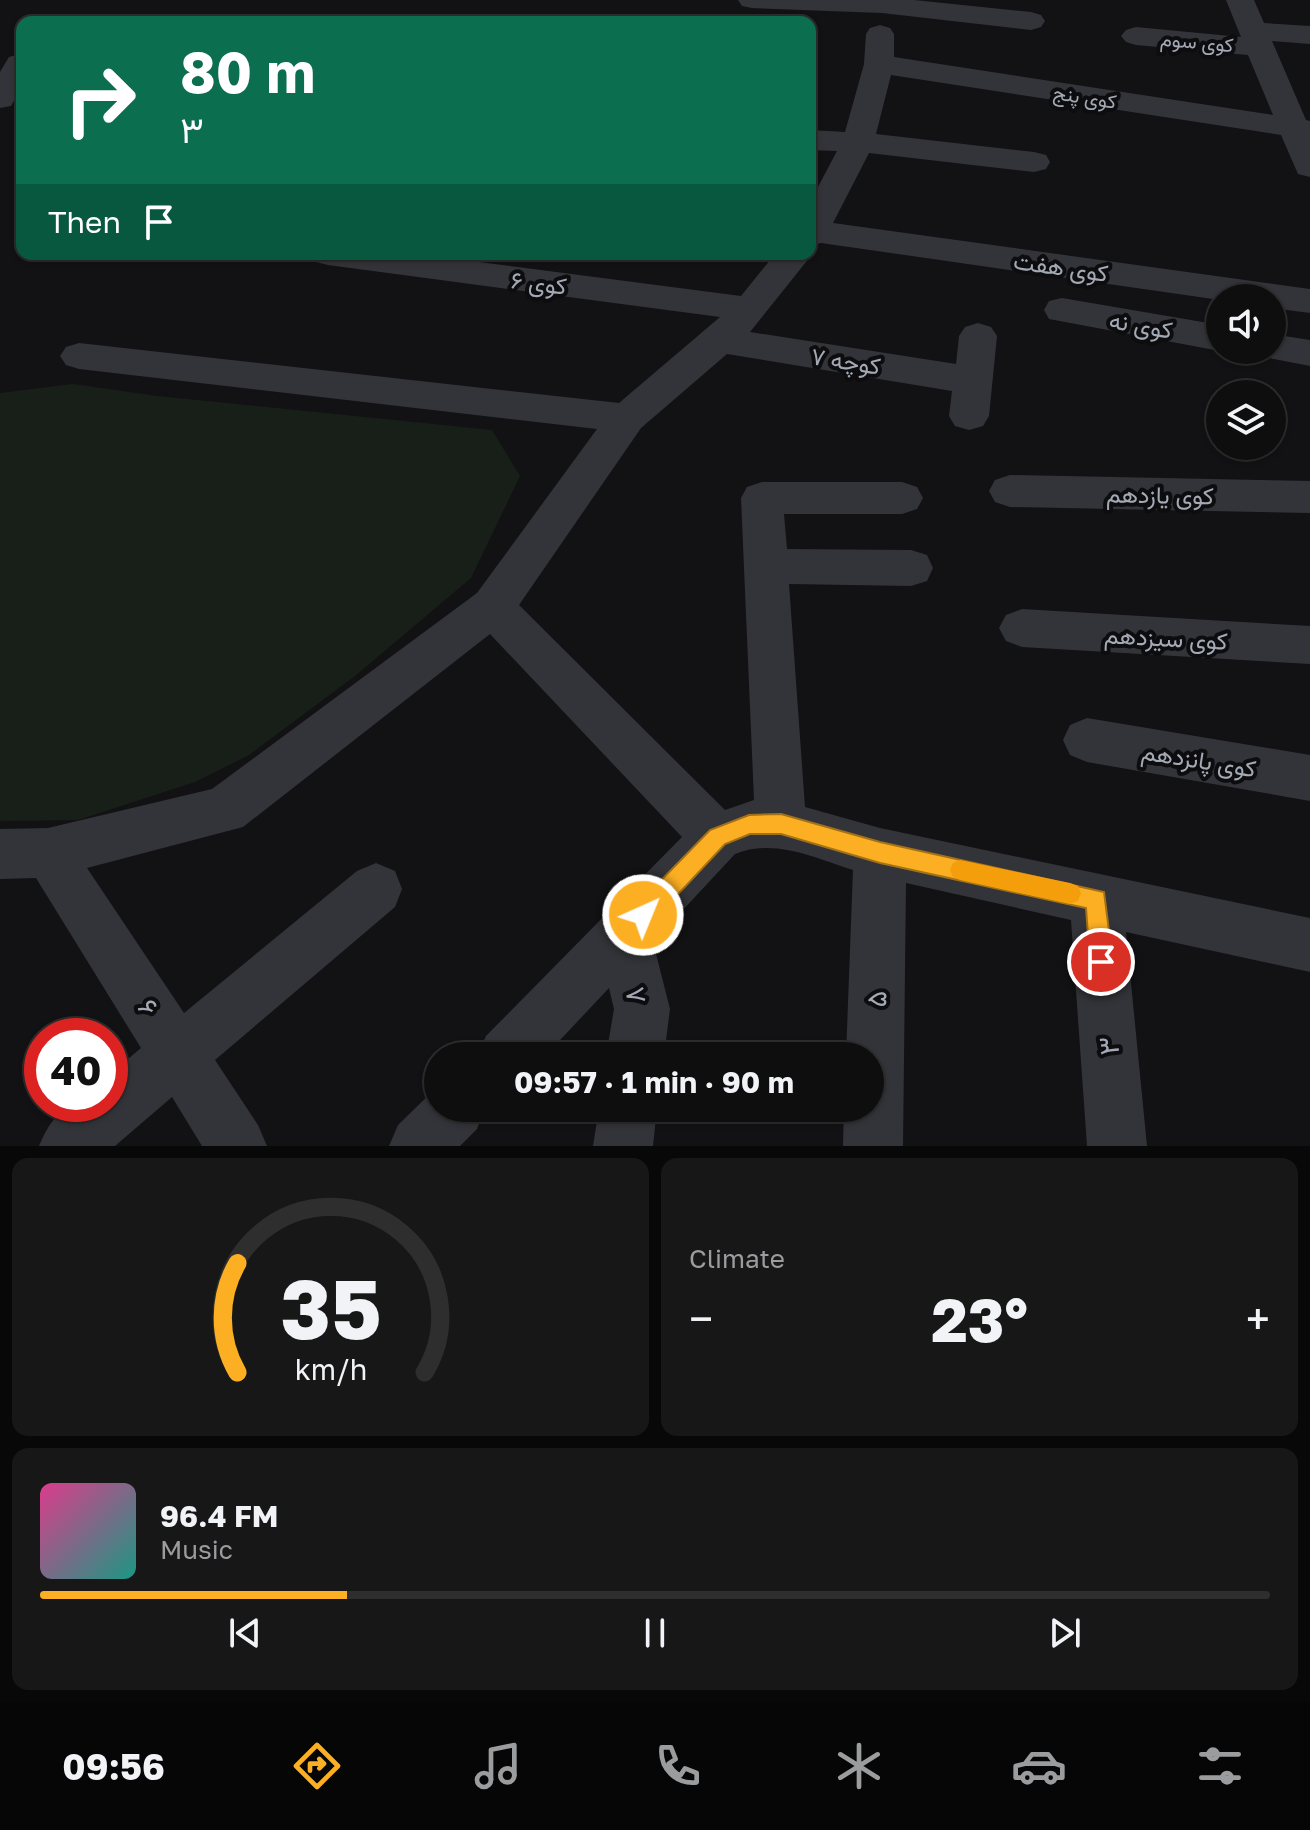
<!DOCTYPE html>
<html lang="en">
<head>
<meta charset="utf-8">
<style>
  :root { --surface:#0e0e0f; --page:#171718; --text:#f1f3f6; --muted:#9b9c9e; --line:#2e2e2f; --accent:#fcaf22 }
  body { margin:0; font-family:"Golos Text",Vazirmatn,sans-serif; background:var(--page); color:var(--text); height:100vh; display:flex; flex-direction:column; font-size:30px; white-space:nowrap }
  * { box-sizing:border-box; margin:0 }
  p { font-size:26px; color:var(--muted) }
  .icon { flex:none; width:44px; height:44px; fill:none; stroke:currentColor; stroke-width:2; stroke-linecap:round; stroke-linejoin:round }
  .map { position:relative; height:1146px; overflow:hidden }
  .side { display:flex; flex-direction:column; gap:12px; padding:12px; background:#080808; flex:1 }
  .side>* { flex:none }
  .top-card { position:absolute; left:16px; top:16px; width:800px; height:244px; border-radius:16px; box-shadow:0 2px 6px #0004,0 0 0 2px var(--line); background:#0b6e4f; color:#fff; overflow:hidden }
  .fabs { position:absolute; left:1206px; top:284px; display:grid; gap:16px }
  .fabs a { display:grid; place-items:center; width:80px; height:80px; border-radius:50%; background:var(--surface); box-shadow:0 2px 6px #0004,0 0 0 2px var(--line); font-size:40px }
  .speed { position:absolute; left:24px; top:1018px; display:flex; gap:16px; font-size:40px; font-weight:700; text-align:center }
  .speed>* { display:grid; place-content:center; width:104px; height:104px; border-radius:50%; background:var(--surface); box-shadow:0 2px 6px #0004,0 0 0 2px var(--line); line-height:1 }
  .speed .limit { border:12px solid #d22; background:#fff; color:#111 }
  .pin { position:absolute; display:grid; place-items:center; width:68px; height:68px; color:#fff; margin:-34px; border:4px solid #fff; border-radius:50%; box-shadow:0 2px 8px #0007 }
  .me { position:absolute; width:88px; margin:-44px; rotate:44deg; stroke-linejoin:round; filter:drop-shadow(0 0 6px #0008) }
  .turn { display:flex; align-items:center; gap:28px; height:168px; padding:0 32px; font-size:36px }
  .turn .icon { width:104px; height:104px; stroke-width:2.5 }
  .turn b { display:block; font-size:56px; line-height:68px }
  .then { display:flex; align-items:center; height:76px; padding:0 32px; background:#0003; gap:16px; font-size:30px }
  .big { font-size:60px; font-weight:700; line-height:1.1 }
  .side .card { flex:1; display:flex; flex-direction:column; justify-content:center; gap:12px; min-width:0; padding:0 28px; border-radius:16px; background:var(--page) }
  .side .dial { align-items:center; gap:0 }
  .dial svg { height:208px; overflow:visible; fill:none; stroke:var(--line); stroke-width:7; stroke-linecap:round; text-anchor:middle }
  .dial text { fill:var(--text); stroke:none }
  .song { display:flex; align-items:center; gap:24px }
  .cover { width:96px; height:96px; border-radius:12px; background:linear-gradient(135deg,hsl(330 70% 55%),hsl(170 70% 35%)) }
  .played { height:8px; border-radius:4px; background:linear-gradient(90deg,var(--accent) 25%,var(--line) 25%) }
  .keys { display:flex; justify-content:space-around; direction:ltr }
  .heat { display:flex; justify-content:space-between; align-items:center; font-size:44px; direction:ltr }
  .side .tiles { flex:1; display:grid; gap:12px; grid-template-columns:1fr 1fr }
  .card:last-child { grid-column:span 2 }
  .trip { position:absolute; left:424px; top:1042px; width:460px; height:80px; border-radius:40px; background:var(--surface); box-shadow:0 2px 6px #0004,0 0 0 2px var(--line); font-weight:700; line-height:80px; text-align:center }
  .tabs { display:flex; height:128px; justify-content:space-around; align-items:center; background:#060606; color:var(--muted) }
  .tabs .icon { width:56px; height:56px }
  .tabs .selected { color:var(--accent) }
  .tabs b { font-size:36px; color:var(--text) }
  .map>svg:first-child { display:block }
  .green { fill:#181f19 }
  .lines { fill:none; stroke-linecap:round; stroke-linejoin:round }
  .minor { fill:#333439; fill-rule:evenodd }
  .route { fill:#fcaf22; stroke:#a47216; stroke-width:2 }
  .slow { fill:#f59e0b }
  .labels { text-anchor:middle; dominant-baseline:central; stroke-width:8; stroke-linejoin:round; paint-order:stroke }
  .far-street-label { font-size:20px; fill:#a3a9b5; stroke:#0d0d0f }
  .street-label { font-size:24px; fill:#a3a9b5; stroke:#0d0d0f }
  .near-street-label { font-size:28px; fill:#a3a9b5; stroke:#0d0d0f }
</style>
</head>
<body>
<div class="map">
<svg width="1310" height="1146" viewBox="0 0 1310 1146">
  <rect width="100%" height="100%" fill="#121214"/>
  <path class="green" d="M 73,384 L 157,396 L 492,430 L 520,476 L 471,578 L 355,676 L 249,755 L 195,782 L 78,820 L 0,821 L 0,393 Z"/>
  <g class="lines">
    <path class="minor" d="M 738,0 L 914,0 L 1031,12 L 1041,15 L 1045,21 L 1041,27 L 1031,30 L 882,13 L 752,8 L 742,6 Z
      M 1226,0 L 1254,0 L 1264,23 L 1310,26 L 1310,44 L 1272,41 L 1306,120 L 1310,121 L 1310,177 L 1298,174 L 1281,135 L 891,75 L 876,134 L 1034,152 L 1046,155 L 1050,162 L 1046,169 L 1034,172 L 869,153 L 833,223 L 1310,289 L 1310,313 L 1272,308 L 1272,298 L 1220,300 L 821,243 L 810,246 L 810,202 L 837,151 L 810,150 L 810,130 L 845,132 L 864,64 L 866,34 L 870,28 L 880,25 L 890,28 L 894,34 L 894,57 L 1273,115 L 1248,55 L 1136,45 L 1126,42 L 1121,36 L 1126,30 L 1136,27 L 1241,37 Z
      M 20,54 L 22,87 L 11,106 L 0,108 L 0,72 L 9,57 Z
      M 810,252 L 812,254 L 806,262 L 750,332 L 956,364 L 959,336 L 965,327 L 978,323 L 991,327 L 997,336 L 989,416 L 983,426 L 969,430 L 955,426 L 949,416 L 952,391 L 727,354 L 641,428 L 519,605 L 725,810 L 754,800 L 741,498 L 747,487 L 762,482 L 902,482 L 917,487 L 923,498 L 917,509 L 902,514 L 784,514 L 787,549 L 911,550 L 927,555 L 933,568 L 927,581 L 911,586 L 789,584 L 805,807 L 880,828 L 1310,918 L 1310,972 L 1126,932 L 1147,1146 L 1087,1146 L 1071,920 L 906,883 L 903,1146 L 843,1146 L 844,1108 L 870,1108 L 870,1056 L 846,1056 L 853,870 C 815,858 774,838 735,854 L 653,942 L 670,1009 L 664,1056 L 606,1056 L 614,1009 L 609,988 L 545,1056 L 477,1056 L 486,1036 L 682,837 L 490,634 L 243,827 L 87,868 L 184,1013 L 357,871 L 376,863 L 395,871 L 402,889 L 395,907 L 215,1060 L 258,1125 L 267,1146 L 202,1146 L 172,1097 L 115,1146 L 39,1146 C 56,1106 69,1104 110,1104 L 110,1074 L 141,1048 L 36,878 L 0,879 L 0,829 L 48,828 L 212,789 L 477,593 L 597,429 L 79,369 L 66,365 L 60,356 L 66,347 L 79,343 L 619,403 L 720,317 L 328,265 L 316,262 L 310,254 L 417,254 L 741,296 L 775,254 L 810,254 Z
      M 1062,298 L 1220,325 L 1220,350 L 1223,350 L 1220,351 L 1049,319 L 1044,310 L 1049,301 Z
      M 1272,334 L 1310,340 L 1310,366 L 1259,356 L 1255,350 L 1272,350 Z
      M 1010,475 L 1310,481 L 1310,513 L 1010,507 L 995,502 L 989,491 L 995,480 Z
      M 1022,609 L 1310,626 L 1310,664 L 1022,647 L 1006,641 L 999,628 L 1006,615 Z
      M 1087,718 L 1310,755 L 1310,801 L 1087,762 L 1070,755 L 1063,740 L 1070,725 Z
      M 438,1086 L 438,1108 L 485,1108 L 477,1129 L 460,1146 L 389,1146 L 398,1125 Z
      M 599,1108 L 657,1108 L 653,1146 L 593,1146 Z"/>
  </g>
  <path class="route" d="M 781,814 L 880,842 L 1104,892 L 1113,962 L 1109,970 L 1101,974 L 1093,970 L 1090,962 L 1086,908 L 880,863 L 781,834 L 750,834 L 725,844 L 651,923 L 643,926 L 635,923 L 632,915 L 635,907 L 710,830 L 749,815 Z"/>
  <path class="slow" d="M 960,860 L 1070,883 L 1078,886 L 1081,893 L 1078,901 L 1070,904 L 960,880 L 953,877 L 950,870 L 953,863 Z"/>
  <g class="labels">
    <g class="far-street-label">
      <text transform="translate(1197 41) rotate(5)">کوی سوم</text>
      <text transform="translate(1085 96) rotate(9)">کوی پنج</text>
    </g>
    <g class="street-label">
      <text transform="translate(1061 266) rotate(8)">کوی هفت</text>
      <text transform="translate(539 282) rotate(7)">کوی ۶</text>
      <text transform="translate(1141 324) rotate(10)">کوی نه</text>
      <text transform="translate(846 360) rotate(9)">کوچه ۷</text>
      <text transform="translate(1160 494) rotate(1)">کوی یازدهم</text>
      <text transform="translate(1166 637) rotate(3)">کوی سیزدهم</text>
      <text transform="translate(1199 759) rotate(9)">کوی پانزدهم</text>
    </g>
    <g class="near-street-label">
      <text transform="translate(637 995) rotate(81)">۷</text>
      <text transform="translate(876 999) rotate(-89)">۵</text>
      <text transform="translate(149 1007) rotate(56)">۶</text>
      <text transform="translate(1108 1046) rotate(-95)">۳</text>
    </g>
  </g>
</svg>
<div class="fabs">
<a><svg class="icon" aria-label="sound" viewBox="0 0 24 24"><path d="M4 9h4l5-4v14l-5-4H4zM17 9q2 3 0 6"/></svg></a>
<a><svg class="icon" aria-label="layers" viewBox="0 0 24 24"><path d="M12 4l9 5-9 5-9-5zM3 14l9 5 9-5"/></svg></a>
</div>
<div class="speed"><div class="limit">40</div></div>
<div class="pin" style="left:1101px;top:962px;background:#d93025"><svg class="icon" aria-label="arrive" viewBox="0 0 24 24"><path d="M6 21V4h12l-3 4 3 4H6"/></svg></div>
<svg class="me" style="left:643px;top:915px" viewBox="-20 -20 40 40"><circle r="17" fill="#fcaf22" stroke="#fff" stroke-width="3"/><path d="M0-11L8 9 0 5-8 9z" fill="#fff"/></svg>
<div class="trip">09:57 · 1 min · 90 m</div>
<div class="top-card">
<div class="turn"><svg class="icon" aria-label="right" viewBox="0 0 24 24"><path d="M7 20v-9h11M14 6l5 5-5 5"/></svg><div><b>80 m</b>۳</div></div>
<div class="then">Then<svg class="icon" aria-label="arrive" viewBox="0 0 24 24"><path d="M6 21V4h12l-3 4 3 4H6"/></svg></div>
</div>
</div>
<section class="side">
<div class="tiles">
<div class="card dial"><svg viewBox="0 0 100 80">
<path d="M14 69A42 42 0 1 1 86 69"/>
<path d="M14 69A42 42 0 0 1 14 27" stroke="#fcaf22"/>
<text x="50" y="56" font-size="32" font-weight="700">35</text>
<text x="50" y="72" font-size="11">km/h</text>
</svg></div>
<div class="card"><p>Climate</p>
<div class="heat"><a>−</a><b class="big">23°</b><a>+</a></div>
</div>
<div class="card">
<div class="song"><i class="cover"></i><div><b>96.4 FM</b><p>Music</p></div></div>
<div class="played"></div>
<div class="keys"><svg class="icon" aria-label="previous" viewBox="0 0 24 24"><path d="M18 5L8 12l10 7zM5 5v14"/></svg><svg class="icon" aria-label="pause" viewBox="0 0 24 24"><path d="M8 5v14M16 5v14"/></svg><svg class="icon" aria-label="next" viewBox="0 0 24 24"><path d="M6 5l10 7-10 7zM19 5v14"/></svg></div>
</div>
</div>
</section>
<nav class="tabs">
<b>09:56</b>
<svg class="icon selected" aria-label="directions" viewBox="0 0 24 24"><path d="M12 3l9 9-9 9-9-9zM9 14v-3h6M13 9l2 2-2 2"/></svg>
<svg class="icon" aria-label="music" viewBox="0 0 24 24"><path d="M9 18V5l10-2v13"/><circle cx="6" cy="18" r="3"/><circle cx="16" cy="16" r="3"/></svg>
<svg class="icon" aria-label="phone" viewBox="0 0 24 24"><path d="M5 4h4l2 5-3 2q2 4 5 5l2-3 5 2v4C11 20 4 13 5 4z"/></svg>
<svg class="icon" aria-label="climate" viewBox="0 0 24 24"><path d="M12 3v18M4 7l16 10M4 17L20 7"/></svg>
<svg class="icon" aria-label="car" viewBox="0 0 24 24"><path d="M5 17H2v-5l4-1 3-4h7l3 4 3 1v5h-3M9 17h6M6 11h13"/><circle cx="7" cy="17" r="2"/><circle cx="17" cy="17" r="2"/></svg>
<svg class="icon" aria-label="filters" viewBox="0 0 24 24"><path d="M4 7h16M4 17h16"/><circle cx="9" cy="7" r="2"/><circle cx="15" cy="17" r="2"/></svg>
</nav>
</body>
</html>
